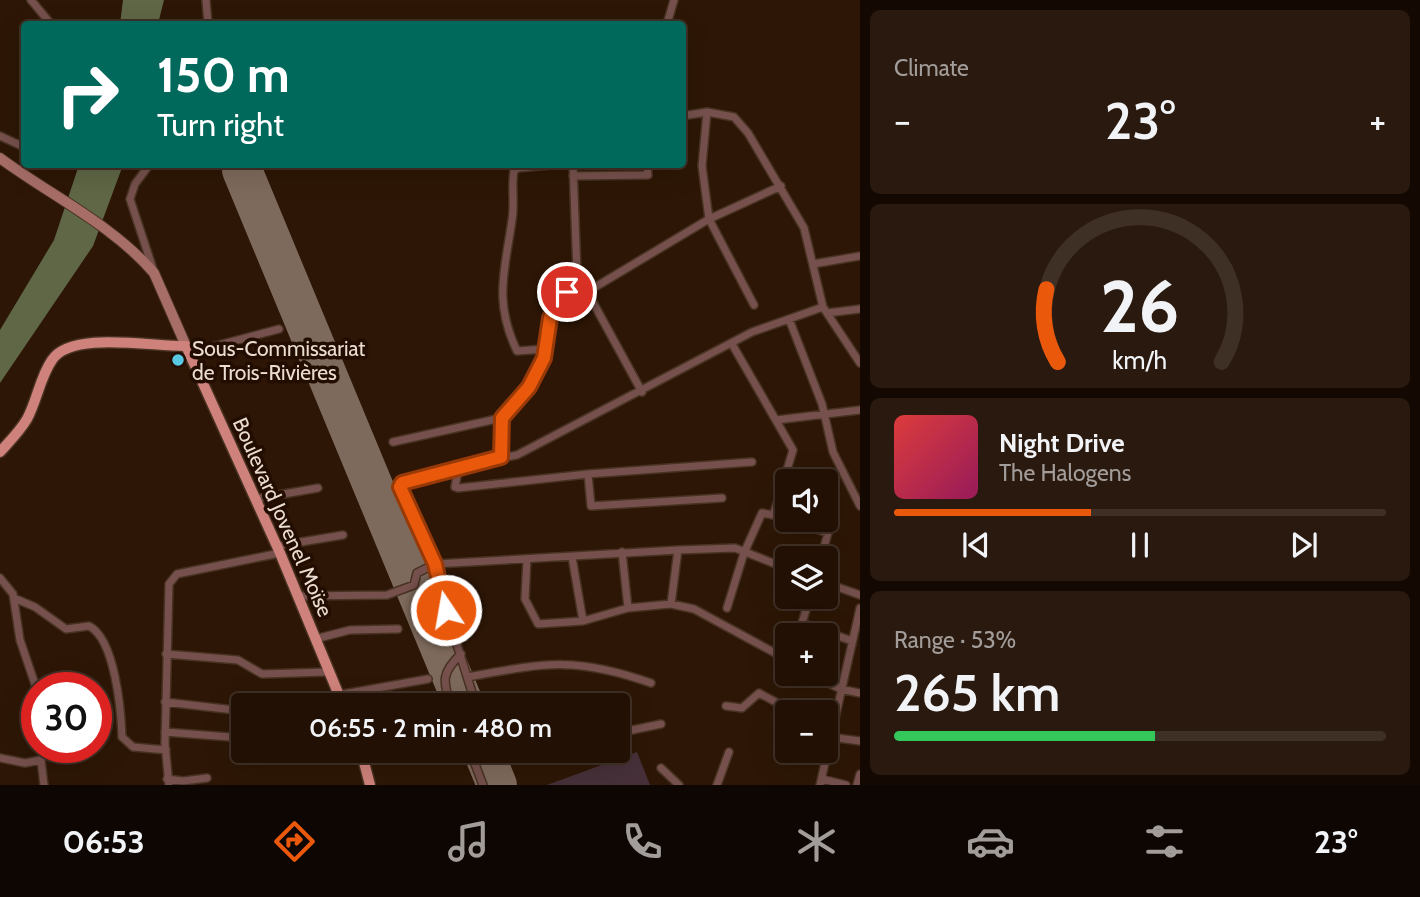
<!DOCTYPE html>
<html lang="en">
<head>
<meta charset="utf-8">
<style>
  :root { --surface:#221004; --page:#2a190e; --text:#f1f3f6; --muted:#a29d9a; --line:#3f3026; --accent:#ea580c }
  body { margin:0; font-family:Cabin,sans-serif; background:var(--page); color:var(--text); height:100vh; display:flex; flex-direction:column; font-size:26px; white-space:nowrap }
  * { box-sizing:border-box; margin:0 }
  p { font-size:23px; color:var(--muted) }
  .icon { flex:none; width:38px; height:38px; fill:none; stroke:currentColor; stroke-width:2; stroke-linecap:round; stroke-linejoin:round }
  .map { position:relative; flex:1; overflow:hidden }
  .side { display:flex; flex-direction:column; gap:10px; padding:10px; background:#130902; width:560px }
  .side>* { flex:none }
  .banner { position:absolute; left:21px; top:21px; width:665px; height:147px; border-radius:7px; box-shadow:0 7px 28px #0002,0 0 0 2px var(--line); background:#00695c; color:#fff; overflow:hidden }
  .buttons { position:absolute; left:775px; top:469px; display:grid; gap:14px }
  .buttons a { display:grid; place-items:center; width:63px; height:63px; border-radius:7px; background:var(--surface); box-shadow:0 7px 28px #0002,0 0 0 2px var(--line); font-size:35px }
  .speed { position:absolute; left:21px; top:672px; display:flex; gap:14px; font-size:35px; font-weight:700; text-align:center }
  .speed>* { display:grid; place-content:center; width:91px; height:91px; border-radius:50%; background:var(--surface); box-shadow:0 7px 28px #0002,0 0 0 2px var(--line); line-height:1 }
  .speed .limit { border:10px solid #d22; background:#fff; color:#111 }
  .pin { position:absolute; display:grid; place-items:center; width:60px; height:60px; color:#fff; margin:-30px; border:4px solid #fff; border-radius:50%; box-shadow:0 2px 7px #0007 }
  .me { position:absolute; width:77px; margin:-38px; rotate:348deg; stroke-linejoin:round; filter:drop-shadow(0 0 5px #0008) }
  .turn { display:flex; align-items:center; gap:24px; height:147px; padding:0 21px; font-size:32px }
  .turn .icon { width:91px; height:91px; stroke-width:2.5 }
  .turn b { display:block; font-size:49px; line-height:60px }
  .big { font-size:52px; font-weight:600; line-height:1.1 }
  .side .widget { flex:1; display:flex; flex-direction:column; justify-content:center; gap:10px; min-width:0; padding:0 24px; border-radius:10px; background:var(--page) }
  .side .dial { align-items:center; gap:0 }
  .dial svg { height:182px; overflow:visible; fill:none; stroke:var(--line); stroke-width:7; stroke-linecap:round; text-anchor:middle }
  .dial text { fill:var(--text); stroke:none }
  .song { display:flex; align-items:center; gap:21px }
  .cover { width:84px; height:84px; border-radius:10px; background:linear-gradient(135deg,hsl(0 70% 55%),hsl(330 70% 35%)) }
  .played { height:7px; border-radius:4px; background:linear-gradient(90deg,var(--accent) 40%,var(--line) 40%) }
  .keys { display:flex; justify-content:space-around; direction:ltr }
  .heat { display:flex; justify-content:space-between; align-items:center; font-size:38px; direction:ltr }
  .charge { height:10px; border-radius:5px; background:linear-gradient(90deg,#34c759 53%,var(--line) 0) }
  .trip { position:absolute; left:231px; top:693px; width:399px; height:70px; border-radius:7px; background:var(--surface); box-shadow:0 7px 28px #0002,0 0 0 2px var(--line); font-weight:600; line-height:70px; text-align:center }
  .dock { display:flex; height:112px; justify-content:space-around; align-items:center; background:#0e0602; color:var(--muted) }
  .dock .icon { width:49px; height:49px }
  .dock .active { color:var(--accent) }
  .dock b { font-size:32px; color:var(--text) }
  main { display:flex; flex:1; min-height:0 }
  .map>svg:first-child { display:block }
  .green { fill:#473039 }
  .water { fill:#5f6746 }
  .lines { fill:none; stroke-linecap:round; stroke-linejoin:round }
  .runway { stroke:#7e6a5c; stroke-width:40 }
  .street-casing { stroke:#483222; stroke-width:10 }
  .secondary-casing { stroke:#483222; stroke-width:12 }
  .primary-casing { stroke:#483222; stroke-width:13 }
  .street { stroke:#75504c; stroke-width:7 }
  .secondary { stroke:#a76d67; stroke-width:10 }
  .primary { stroke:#ce827b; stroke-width:10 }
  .route-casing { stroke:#983908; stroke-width:18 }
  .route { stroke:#ea580c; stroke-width:12 }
  .poi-dot { fill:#57c9e2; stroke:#220d00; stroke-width:2.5 }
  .labels { text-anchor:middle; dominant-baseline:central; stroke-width:7; stroke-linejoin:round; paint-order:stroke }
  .poi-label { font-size:21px; fill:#ebdcd1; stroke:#220d00; text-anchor:start }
  .street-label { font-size:21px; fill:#ebdcd1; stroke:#220d00 }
</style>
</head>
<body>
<main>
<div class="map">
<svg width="860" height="785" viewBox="0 0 860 785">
  <rect width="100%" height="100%" fill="#2d1605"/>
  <path class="green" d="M 637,752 L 650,785 L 547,785 Z"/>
  <path class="water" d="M 123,0 L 164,0 L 158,24 L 120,24 Z
    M 79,165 L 123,165 L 93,246 L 0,383 L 0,330 L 54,240 Z"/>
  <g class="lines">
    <path class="runway" d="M 242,170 L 464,705
      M 483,751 L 497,785"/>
    <g class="street-casing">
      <path id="street" d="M 31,0 L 51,24
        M 206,0 L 208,24
        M 667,24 L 674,0
        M 707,112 L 702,166 L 709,219 L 781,186
        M 682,116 L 707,112 L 734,117 L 748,133 L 804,228 L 823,307 L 860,363
        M 0,136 L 24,147
        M 150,164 L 135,184 L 130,199 L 153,269
        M 573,176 L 648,175 L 647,164
        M 813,264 L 860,256
        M 577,273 L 642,392
        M 587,292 L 709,219 L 754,305
        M 827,313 L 860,309
        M 789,319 L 822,404 L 833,452 L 860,506
        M 732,344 L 793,450 L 774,513
        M 545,349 L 517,351 C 493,301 505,270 512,220 C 515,203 511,187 514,171 L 518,168 L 561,164
        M 189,353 L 279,329
        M 776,420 L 860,410
        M 393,442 L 501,418 L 529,387 L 544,358 L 550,319 L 577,273 L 573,164
        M 501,457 L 501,418
        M 459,466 L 455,487 L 458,488 L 588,474 L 752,462
        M 588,474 L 591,506 L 722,498
        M 255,499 L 318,488
        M 791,520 L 828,533 L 821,558
        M 277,546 L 343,535
        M 678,550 L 735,548 L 788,569
        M 622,552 L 628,608
        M 572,557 L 583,621
        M 527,559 L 525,599 L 538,624 L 583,621 L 628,608 L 671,604 L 694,609 L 788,660
        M 0,578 L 13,594 L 20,640 L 37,690
        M 826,583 L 860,595
        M 298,596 L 387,595 L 414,585 L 417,573 L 435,564 L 401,491 L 402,483 L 459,466 L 517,455 L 752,332 L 823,307
        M 810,597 L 802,623 L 852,641
        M 14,598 L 35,607 L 66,629 L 89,626 C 115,639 121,710 122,737 L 133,747 L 166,750
        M 727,608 L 744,553 L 762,513 L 788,518
        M 315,639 L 350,630 L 398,629
        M 166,654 L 238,660 L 262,674 L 328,672
        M 812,674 L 840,689 L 860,693
        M 468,677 C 545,663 575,656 651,683
        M 338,695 L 428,679
        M 165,702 L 243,711
        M 451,705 C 442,681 442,672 461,654
        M 476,705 L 446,610 L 435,564 L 678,550 L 671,604
        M 726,706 L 742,708 L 759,693 L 794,712
        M 165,732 L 243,738
        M 618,733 L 661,724
        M 830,737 L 860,741
        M 371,751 L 393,755 L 408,751
        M 470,751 L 483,785
        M 496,751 L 499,751
        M 0,758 L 25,763 L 41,760 L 47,747
        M 41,760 L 44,785
        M 661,768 L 679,785
        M 167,779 L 183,781 L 207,778
        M 822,779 L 846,785
        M 169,785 L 165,744 L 169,584 L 177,574 L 280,553
        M 717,785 L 729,752
        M 820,785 L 860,608
        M 857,785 L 860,774"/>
    </g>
    <g class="secondary-casing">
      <path id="secondary" d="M 0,158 C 50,195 113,225 154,273 L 186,346"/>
    </g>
    <g class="primary-casing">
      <path id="primary" d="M 0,452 C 9,442 20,431 27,419 C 37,401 40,377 52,360 C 71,330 154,347 186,346 L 280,553 L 343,705
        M 361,751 L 370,785"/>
    </g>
    <use href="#street" class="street"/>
    <use href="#secondary" class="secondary"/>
    <use href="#primary" class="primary"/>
  </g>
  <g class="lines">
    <g class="route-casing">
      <path id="route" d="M 446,610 L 435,564 L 400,487 L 402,483 L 501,457 L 502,418 L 529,387 L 544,358 L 550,318 L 567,292"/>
    </g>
    <use href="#route" class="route"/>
  </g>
  <circle class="poi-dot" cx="178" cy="360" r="7"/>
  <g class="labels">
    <g class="poi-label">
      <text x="192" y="348">Sous-Commissariat<tspan x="192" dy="24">de Trois-Rivières</tspan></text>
    </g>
    <g class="street-label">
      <text transform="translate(283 517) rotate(66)">Boulevard Jovenel Moïse</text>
    </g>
  </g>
</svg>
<div class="buttons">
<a><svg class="icon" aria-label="sound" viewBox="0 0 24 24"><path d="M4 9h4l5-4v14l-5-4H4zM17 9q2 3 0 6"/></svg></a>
<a><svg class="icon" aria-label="layers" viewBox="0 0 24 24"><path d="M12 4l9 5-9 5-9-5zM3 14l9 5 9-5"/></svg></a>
<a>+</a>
<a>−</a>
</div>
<div class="speed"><div class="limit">30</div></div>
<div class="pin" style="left:567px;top:292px;background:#d93025"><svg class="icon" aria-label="arrive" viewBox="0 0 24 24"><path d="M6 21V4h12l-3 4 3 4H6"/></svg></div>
<svg class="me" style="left:446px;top:610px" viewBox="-20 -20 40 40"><circle r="17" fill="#ea580c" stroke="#fff" stroke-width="3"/><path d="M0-11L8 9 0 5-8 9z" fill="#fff"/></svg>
<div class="trip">06:55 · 2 min · 480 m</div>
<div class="banner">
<div class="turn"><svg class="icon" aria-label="right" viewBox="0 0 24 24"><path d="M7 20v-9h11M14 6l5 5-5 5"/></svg><div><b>150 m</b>Turn right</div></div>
</div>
</div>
<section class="side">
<div class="widget"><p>Climate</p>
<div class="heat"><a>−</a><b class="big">23°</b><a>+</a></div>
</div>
<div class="widget dial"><svg viewBox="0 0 100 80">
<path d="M14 69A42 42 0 1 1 86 69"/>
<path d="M14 69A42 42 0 0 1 9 37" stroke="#ea580c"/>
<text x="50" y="56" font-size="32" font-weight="700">26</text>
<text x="50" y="72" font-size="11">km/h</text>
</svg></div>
<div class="widget">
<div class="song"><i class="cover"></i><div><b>Night Drive</b><p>The Halogens</p></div></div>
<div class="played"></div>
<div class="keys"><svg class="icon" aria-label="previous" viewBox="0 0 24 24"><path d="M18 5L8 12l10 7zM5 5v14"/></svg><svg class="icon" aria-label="pause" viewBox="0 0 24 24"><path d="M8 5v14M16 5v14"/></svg><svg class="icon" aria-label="next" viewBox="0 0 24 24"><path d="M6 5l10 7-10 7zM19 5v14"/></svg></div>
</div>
<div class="widget"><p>Range · 53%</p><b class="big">265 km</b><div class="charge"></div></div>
</section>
</main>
<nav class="dock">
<b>06:53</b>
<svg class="icon active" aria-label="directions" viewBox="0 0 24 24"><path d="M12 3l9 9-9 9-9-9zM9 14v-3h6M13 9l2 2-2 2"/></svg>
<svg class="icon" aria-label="music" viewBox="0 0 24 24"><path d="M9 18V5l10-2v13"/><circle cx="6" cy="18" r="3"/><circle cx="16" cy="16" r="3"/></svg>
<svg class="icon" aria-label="phone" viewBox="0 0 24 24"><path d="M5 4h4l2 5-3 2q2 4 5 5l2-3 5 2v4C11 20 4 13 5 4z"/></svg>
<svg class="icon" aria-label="climate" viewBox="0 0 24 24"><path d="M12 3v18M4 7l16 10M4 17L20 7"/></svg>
<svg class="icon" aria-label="car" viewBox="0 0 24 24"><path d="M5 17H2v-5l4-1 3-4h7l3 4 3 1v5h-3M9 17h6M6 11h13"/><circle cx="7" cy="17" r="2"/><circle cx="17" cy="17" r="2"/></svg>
<svg class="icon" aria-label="filters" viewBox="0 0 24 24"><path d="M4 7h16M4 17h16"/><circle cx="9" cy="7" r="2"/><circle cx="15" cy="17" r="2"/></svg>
<b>23°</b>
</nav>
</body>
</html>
